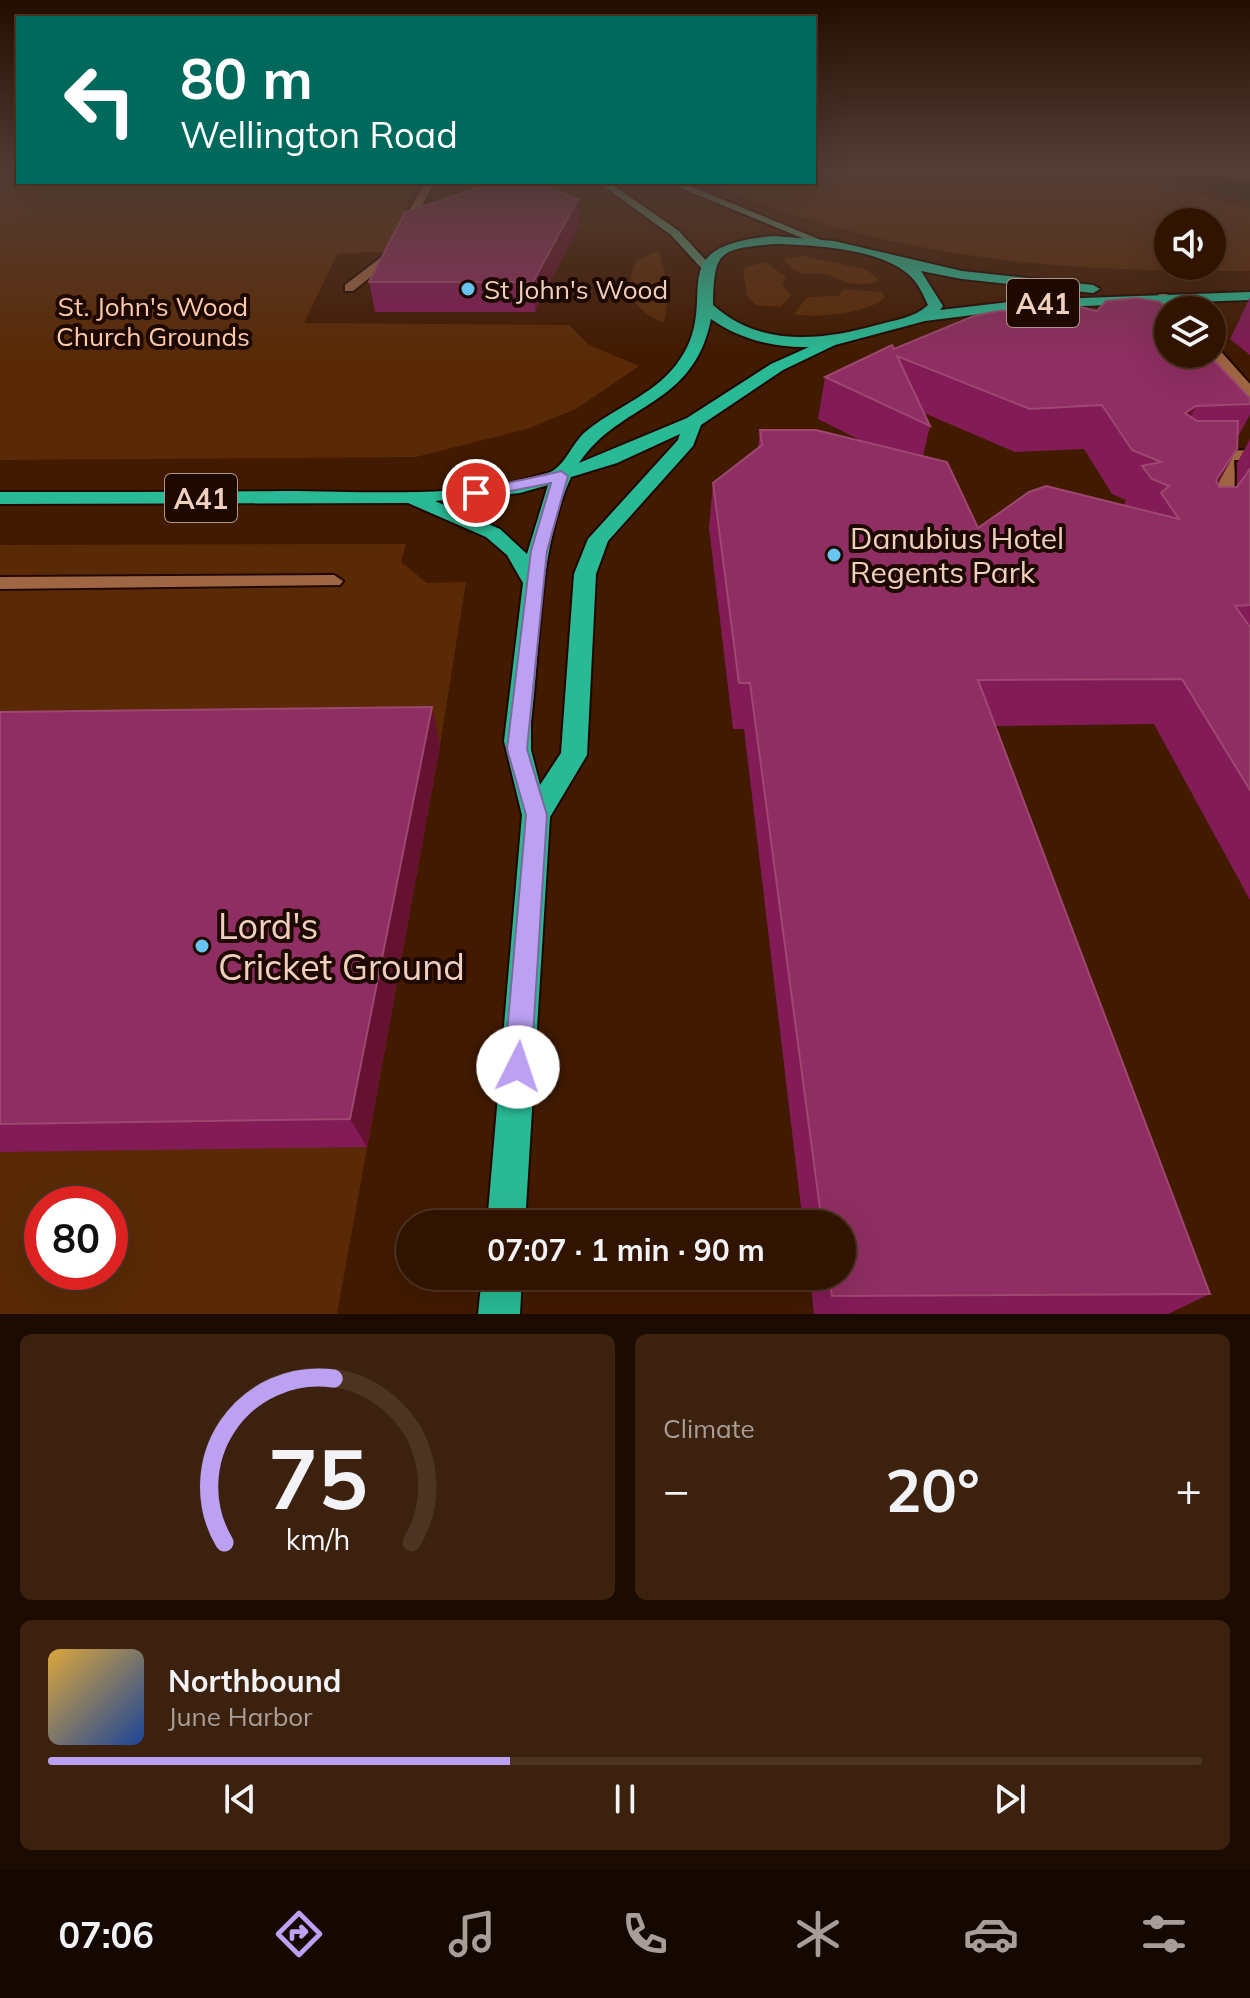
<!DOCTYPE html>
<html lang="en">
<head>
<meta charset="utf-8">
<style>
  :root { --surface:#311400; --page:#3d210f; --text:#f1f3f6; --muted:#a89e99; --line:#4c3322; --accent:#bca0f2 }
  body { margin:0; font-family:Mulish,sans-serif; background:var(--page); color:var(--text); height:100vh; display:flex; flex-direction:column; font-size:30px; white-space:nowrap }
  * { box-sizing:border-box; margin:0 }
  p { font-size:26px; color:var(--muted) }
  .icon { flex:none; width:44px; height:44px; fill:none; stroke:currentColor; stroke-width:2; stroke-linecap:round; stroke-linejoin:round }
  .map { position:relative; height:1314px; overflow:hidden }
  .panel { display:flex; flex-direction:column; gap:20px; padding:20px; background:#1b0b00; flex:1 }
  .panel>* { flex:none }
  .banner { position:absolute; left:16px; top:16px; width:800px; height:168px; border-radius:0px; box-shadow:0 8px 32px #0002,0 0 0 2px var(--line); background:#00695c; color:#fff; overflow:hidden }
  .fabs { position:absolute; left:1154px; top:208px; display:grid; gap:16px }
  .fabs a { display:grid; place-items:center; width:72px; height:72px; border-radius:50%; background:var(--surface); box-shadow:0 8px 32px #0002,0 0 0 2px var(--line); font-size:40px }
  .speed { position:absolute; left:24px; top:1186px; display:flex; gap:16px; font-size:40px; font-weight:700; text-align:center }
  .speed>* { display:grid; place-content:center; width:104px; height:104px; border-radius:50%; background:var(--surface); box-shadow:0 8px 32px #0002,0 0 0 2px var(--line); line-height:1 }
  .speed .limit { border:12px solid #d22; background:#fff; color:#111 }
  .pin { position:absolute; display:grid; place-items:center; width:68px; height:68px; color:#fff; margin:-34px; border:4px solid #fff; border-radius:50%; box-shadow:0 2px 8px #0007 }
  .me { position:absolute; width:88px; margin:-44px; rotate:4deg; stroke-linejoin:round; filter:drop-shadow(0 0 6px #0008) }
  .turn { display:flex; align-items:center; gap:28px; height:168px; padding:0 32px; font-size:36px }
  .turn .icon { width:104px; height:104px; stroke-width:2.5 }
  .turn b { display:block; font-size:56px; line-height:68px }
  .big { font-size:60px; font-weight:700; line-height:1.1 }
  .panel .tile { flex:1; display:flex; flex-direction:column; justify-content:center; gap:12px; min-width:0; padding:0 28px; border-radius:12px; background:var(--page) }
  .panel .dial { align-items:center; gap:0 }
  .dial svg { height:208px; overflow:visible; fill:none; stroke:var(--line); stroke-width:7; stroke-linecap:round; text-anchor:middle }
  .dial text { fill:var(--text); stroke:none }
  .song { display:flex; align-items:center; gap:24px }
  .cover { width:96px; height:96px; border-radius:12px; background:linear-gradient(135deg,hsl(40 70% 55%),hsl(220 70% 35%)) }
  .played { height:8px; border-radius:4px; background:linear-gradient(90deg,var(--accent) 40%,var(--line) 40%) }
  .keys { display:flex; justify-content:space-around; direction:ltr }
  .heat { display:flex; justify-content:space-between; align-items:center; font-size:44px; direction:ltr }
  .panel .tiles { flex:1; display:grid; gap:20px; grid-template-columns:1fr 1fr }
  .tile:last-child { grid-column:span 2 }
  .trip { position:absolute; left:396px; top:1210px; width:460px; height:80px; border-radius:40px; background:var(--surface); box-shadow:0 8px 32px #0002,0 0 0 2px var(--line); font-weight:700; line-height:80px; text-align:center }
  .tab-bar { display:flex; height:128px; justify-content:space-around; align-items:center; background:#140800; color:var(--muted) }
  .tab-bar .icon { width:56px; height:56px }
  .tab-bar .on { color:var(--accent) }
  .tab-bar b { font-size:36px; color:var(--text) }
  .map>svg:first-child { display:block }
  .green { fill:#5a2a06; fill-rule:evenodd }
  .water { fill:#121303 }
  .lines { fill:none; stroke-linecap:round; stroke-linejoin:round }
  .lane-casing { stroke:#210700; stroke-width:4 }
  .street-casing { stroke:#210700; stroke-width:4 }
  .primary-casing { stroke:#210700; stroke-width:4 }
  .highway-casing { stroke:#210700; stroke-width:4 }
  .lane { fill:#9f6644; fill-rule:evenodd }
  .street { fill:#9f6644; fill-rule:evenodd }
  .primary { fill:#589875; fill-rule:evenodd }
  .highway { fill:#29ba95; fill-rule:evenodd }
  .wall { fill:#831b57; fill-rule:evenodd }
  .shaded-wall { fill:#64122f }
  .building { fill:#8f2e62; stroke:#9e4770; stroke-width:2 }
  .route { fill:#bca0f2; stroke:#7a689d; stroke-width:2 }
  .poi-dot { fill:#68c4f0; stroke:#1e0900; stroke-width:3 }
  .labels { text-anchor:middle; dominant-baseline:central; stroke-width:8; stroke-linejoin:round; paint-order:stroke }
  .far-poi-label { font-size:26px; fill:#efcfbd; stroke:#1e0900; text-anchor:start }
  .far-park-label { font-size:26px; fill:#ffcaac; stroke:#1e0900 }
  .shield { fill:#1e0900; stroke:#b09484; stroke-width:2 }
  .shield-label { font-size:28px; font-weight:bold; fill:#efcfbd }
  .poi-label { font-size:30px; fill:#efcfbd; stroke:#1e0900; text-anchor:start }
  .near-poi-label { font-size:36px; fill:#efcfbd; stroke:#1e0900; text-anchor:start }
</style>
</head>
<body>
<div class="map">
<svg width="1250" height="1314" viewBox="0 0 1250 1314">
  <rect width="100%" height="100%" fill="#411a00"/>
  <path class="green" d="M 819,172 L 1107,172 L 1174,187 L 1250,209 L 1250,271 C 1051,272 891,259 704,182 L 814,182 L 814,174 ZM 1212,222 L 1212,266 L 1168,266 L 1168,222 Z
    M 0,178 L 18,178 L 18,182 L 422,182 L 414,198 L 410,198 L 384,252 L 338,253 L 304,323 L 569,325 L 589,345 L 639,366 L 576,409 L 527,429 L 416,457 L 0,460 Z
    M 659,250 L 669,290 L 664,323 C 634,309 622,295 636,261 Z
    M 803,256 L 865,269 L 879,280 C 864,287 851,285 834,277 C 813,266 803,285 783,259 Z
    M 765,262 L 786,277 L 782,285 L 791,295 L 780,307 L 756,305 L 747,296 L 743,271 L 747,267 Z
    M 844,289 L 882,292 L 885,297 C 872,313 815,319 794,314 L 807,297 L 838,296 Z
    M 406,544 L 401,562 L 427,583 L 466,582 L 440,745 L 337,1314 L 0,1314 L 0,545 ZM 42,1204 L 110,1204 L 110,1272 L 42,1272 Z"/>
  <path class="water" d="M 1139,172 L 1210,172 L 1250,182 L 1250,201 Z"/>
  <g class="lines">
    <g class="lane-casing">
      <path id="lane" d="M 425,182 L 435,182 L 393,259 L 353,291 L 345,291 L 345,285 L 384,255 Z
        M 1250,450 L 1250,460 L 1234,460 C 1235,478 1238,508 1218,515 L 1212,514 L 1210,510 L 1219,490 L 1218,456 L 1226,451 Z
        M 334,575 L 343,581 L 340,585 L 0,589 L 0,577 Z"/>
    </g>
    <g class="street-casing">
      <path id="street" d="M 1159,294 L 1167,294 L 1182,310 L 1169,310 L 1157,297 Z
        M 1212,346 L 1217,347 L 1250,384 L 1250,397 L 1245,396 L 1208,354 L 1212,354 Z"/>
    </g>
    <g class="primary-casing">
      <path id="primary" d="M 598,182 L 609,182 L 679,231 L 711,266 L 711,270 L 703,270 L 671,235 Z
        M 666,182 L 680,182 L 828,243 L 819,245 Z"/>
    </g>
    <g class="highway-casing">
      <path id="highway" d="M 774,236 L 834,241 L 962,271 L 1093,285 L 1100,289 L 1093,293 L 962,279 L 921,271 L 943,306 L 940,310 L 1027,300 L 1250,292 L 1250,300 L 1027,308 L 925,321 L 835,345 L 783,370 L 701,425 L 693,446 L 608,541 L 596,574 L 587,755 L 550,817 L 525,1224 L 487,1224 L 522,815 L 504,741 L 523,583 L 507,555 L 486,537 L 408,503 L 0,504 L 0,492 C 95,492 189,492 284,491 C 364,491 460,499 537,476 C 542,474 550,473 554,470 C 566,462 573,443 584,433 C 613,408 652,396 676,365 C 727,300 652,247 774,236 ZM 774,244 C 812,245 878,248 908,274 C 918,282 923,294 928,305 C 914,318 895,320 877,325 C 820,341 760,347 713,305 C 714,250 719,249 774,244 ZM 711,319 C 739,339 775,348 809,347 L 771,364 L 687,418 L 579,463 C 621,401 693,408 711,319 ZM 680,434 L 678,440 L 588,539 L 574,574 L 561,753 L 540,785 L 531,750 L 531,723 C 541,643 538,551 571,477 L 617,463 ZM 548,485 L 527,554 L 500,529 L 435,501 L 520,493 Z
        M 482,1276 L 522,1276 L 520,1314 L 478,1314 Z"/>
    </g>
    <use href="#lane" class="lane"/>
    <use href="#street" class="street"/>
    <use href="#primary" class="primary"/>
    <use href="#highway" class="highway"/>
  </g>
  <path class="wall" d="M 578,199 L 578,226 L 535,312 L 375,312 L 369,282 Z
    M 1250,297 L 1250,355 L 1230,339 Z
    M 894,349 L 1250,398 L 1250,415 L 1237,438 L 1218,484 L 1219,487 L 1237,487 L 1237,463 L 1250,439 L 1250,900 L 1154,724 L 995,726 L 1210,1294 L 1168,1314 L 814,1314 L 810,1276 L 842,1276 L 842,1224 L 803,1224 L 744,729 L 733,729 L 709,528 L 713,483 L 758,448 L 760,430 L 862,441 L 818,419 L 825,377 ZM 924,413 L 1015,452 L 1084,449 L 1112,494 L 1126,500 L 1124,505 L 978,528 L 923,456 L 930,426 Z
    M 0,712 L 440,745 L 367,1147 L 0,1152 Z"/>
  <path class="shaded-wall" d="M 578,199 L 578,226 L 535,312 L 533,282 Z
    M 1196,406 L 1175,449 L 1185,413 Z
    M 1237,449 L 1213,493 L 1216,480 Z
    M 432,707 L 440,745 L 367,1147 L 350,1119 Z"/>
  <path class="building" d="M 496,182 L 534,182 L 578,199 L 533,282 L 369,282 L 405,212 Z
    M 1137,298 L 1160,302 L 1168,311 L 1168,354 L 1208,354 L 1250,398 L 1250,404 L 1196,406 L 1185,413 L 1197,421 L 1238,421 L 1237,449 L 1216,480 L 1219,487 L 1237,487 L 1250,469 L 1250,605 L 1235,606 L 1250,627 L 1250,790 L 1182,679 L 978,680 L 1210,1294 L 832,1296 L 829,1276 L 842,1276 L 842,1224 L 822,1224 L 750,683 L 739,683 L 713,483 L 762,445 L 760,430 L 816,430 L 947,462 L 978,528 L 1029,492 L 1046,486 L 1179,519 L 1161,493 L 1169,486 L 1152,479 L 1142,466 L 1161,462 L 1132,450 L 1102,405 L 1030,409 L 897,356 L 930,426 L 825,377 L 892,345 L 894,349 L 974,316 L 998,311 L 1037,310 L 1068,304 L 1097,311 L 1106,301 Z
    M 432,707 L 350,1119 L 0,1124 L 0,712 Z"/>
  <linearGradient id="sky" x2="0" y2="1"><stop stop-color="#240e00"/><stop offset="0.48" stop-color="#543e37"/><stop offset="1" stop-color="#543e37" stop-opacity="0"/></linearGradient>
  <rect width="1250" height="356" fill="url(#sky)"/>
  <path class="route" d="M 561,471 L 568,476 L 547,551 L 527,749 L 547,815 L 531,1067 L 527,1076 L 518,1080 L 508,1076 L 504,1067 L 526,815 L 507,749 L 531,551 L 551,483 L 476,498 L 469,493 C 476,488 544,476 561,471 Z"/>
  <g class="poi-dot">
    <circle cx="468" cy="289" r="8"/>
    <circle cx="834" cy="555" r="8"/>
    <circle cx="202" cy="946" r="8"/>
  </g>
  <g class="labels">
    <g class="far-poi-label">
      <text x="484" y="289">St John's Wood</text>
    </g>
    <g class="far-park-label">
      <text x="153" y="306">St. John's Wood<tspan x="153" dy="30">Church Grounds</tspan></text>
    </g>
    <g class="shield">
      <rect x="1007" y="279" width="72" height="48" rx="6"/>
      <rect x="165" y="474" width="72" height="48" rx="6"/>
    </g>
    <g class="shield-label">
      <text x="1043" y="303">A41</text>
      <text x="201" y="498">A41</text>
    </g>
    <g class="poi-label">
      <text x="850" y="538">Danubius Hotel<tspan x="850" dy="34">Regents Park</tspan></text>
    </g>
    <g class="near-poi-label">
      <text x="218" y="925">Lord's<tspan x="218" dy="41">Cricket Ground</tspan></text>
    </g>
  </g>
</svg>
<div class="fabs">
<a><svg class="icon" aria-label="sound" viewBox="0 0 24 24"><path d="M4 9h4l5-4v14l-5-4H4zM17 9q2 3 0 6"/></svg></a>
<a><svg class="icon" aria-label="layers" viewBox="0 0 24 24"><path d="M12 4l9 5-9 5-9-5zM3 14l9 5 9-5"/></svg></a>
</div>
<div class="speed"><div class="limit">80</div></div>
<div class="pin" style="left:476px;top:493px;background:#d93025"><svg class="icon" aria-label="arrive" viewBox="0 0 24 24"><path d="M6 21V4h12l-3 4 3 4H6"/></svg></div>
<svg class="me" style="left:518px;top:1067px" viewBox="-20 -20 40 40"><circle r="19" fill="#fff"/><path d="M0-13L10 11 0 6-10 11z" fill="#bca0f2"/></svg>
<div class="trip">07:07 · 1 min · 90 m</div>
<div class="banner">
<div class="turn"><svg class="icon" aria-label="left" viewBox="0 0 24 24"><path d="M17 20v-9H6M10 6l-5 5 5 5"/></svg><div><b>80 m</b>Wellington Road</div></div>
</div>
</div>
<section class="panel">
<div class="tiles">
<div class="tile dial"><svg viewBox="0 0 100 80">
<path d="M14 69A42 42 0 1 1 86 69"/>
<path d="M14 69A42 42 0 0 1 56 6" stroke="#bca0f2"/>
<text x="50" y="56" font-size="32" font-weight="700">75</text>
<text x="50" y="72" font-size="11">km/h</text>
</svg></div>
<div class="tile"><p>Climate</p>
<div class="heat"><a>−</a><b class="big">20°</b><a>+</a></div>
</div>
<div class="tile">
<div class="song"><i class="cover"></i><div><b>Northbound</b><p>June Harbor</p></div></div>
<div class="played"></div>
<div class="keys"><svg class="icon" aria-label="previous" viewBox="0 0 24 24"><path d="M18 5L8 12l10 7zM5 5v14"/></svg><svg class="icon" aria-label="pause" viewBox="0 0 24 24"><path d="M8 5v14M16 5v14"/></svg><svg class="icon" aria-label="next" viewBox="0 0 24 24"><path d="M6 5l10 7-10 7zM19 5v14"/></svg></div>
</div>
</div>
</section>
<nav class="tab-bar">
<b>07:06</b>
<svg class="icon on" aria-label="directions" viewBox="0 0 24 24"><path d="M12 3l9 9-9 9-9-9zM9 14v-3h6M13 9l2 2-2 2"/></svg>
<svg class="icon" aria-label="music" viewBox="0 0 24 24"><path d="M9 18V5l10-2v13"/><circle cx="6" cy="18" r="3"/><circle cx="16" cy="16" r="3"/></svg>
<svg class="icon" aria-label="phone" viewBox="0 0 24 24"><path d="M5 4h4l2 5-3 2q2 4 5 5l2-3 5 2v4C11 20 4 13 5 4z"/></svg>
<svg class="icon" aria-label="climate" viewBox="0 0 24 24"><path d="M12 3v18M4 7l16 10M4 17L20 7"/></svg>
<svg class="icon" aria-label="car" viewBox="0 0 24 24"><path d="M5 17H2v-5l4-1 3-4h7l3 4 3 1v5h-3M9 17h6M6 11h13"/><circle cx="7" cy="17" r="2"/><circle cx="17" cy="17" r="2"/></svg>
<svg class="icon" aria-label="filters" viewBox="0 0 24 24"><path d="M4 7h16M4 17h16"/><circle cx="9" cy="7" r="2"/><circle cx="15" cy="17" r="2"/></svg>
</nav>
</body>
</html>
